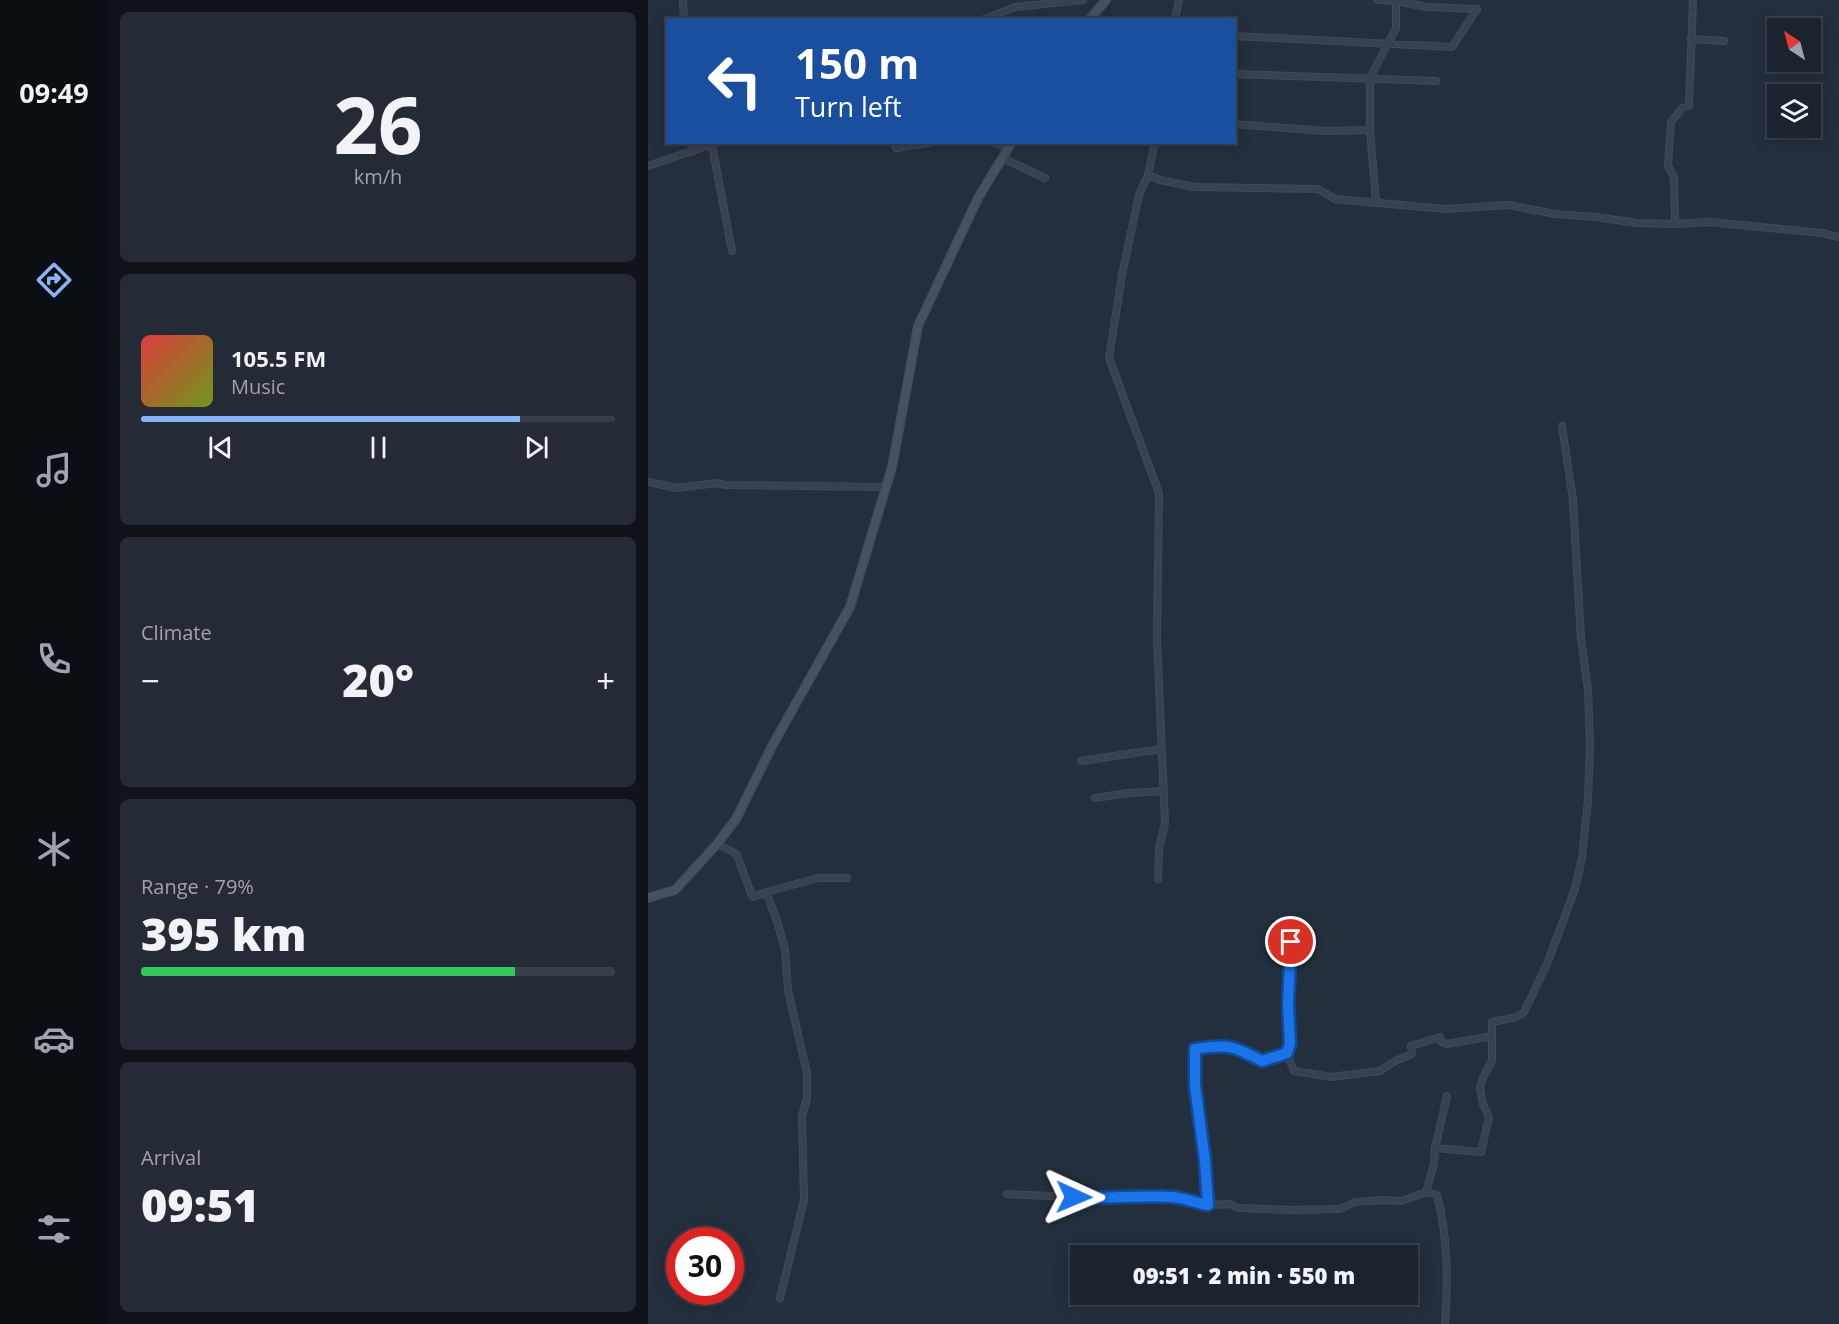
<!DOCTYPE html>
<html lang="en">
<head>
<meta charset="utf-8">
<style>
  :root { --surface:#1b232e; --page:#242b36; --text:#f1f3f6; --muted:#a0a4aa; --line:#39404a; --accent:#8ab4f8 }
  body { margin:0; font-family:"Open Sans",sans-serif; background:var(--page); color:var(--text); height:100vh; display:flex; flex-direction:column; font-size:22px; white-space:nowrap }
  * { box-sizing:border-box; margin:0 }
  p { font-size:20px; color:var(--muted) }
  .icon { flex:none; width:33px; height:33px; fill:none; stroke:currentColor; stroke-width:2; stroke-linecap:round; stroke-linejoin:round }
  .map { position:relative; flex:1; overflow:hidden }
  .panel { display:flex; flex-direction:column; gap:12px; padding:12px; background:#0f1319; width:540px }
  .panel>* { flex:none }
  .guide { position:absolute; left:18px; top:18px; width:570px; height:126px; border-radius:0px; box-shadow:0 3px 15px #0003,0 0 0 2px var(--line); background:#1a4fa0; color:#fff; overflow:hidden }
  .needle { width:39px; rotate:324deg }
  .fabs { position:absolute; left:1119px; top:18px; display:grid; gap:12px }
  .fabs a { display:grid; place-items:center; width:54px; height:54px; border-radius:0px; background:var(--surface); box-shadow:0 3px 15px #0003,0 0 0 2px var(--line); font-size:30px }
  .speed { position:absolute; left:18px; top:1227px; display:flex; gap:12px; font-size:30px; font-weight:700; text-align:center }
  .speed>* { display:grid; place-content:center; width:78px; height:78px; border-radius:50%; background:var(--surface); box-shadow:0 3px 15px #0003,0 0 0 2px var(--line); line-height:1 }
  .speed .limit { border:9px solid #d22; background:#fff; color:#111 }
  .pin { position:absolute; display:grid; place-items:center; width:51px; height:51px; color:#fff; margin:-26px; border:3px solid #fff; border-radius:50%; box-shadow:0 2px 6px #0007 }
  .me { position:absolute; width:66px; margin:-33px; rotate:91deg; stroke-linejoin:round; filter:drop-shadow(0 0 4px #0008) }
  .turn { display:flex; align-items:center; gap:21px; height:126px; padding:0 30px; font-size:27px }
  .turn .icon { width:78px; height:78px; stroke-width:2.5 }
  .turn b { display:block; font-size:42px; line-height:51px }
  .big { font-size:45px; font-weight:800; line-height:1.1 }
  .panel .card { flex:1; display:flex; flex-direction:column; justify-content:center; gap:9px; min-width:0; padding:0 21px; border-radius:9px; background:var(--page) }
  .panel .dial { align-items:center; gap:0 }
  .dial b { font-size:78px; line-height:1 }
  .song { display:flex; align-items:center; gap:18px }
  .cover { width:72px; height:72px; border-radius:9px; background:linear-gradient(135deg,hsl(0 70% 55%),hsl(80 70% 35%)) }
  .played { height:6px; border-radius:3px; background:linear-gradient(90deg,var(--accent) 80%,var(--line) 80%) }
  .keys { display:flex; justify-content:space-around; direction:ltr }
  .heat { display:flex; justify-content:space-between; align-items:center; font-size:33px; direction:ltr }
  .charge { height:9px; border-radius:4px; background:linear-gradient(90deg,#34c759 79%,var(--line) 0) }
  .trip { position:absolute; left:422px; top:1245px; width:348px; height:60px; border-radius:0px; background:var(--surface); box-shadow:0 3px 15px #0003,0 0 0 2px var(--line); font-weight:800; line-height:60px; text-align:center }
  main { display:flex; flex:1; min-height:0 }
  .menu { display:flex; flex-direction:column; width:108px; justify-content:space-around; align-items:center; background:#0b0e12; color:var(--muted) }
  .menu .icon { width:42px; height:42px }
  .menu .selected { color:var(--accent) }
  .menu b { font-size:27px; color:var(--text) }
  .map>svg:first-child { display:block }
  .lines { fill:none; stroke-linecap:round; stroke-linejoin:round }
  .street-casing { stroke:#414a57; stroke-width:8 }
  .secondary-casing { stroke:#414a57; stroke-width:10 }
  .street { stroke:#38414e; stroke-width:6 }
  .secondary { stroke:#465061; stroke-width:8 }
  .route-casing { stroke:#114b97; stroke-width:15 }
  .route { stroke:#1a73e8; stroke-width:10 }
</style>
</head>
<body>
<main>
<nav class="menu">
<b>09:49</b>
<svg class="icon selected" aria-label="directions" viewBox="0 0 24 24"><path d="M12 3l9 9-9 9-9-9zM9 14v-3h6M13 9l2 2-2 2"/></svg>
<svg class="icon" aria-label="music" viewBox="0 0 24 24"><path d="M9 18V5l10-2v13"/><circle cx="6" cy="18" r="3"/><circle cx="16" cy="16" r="3"/></svg>
<svg class="icon" aria-label="phone" viewBox="0 0 24 24"><path d="M5 4h4l2 5-3 2q2 4 5 5l2-3 5 2v4C11 20 4 13 5 4z"/></svg>
<svg class="icon" aria-label="climate" viewBox="0 0 24 24"><path d="M12 3v18M4 7l16 10M4 17L20 7"/></svg>
<svg class="icon" aria-label="car" viewBox="0 0 24 24"><path d="M5 17H2v-5l4-1 3-4h7l3 4 3 1v5h-3M9 17h6M6 11h13"/><circle cx="7" cy="17" r="2"/><circle cx="17" cy="17" r="2"/></svg>
<svg class="icon" aria-label="filters" viewBox="0 0 24 24"><path d="M4 7h16M4 17h16"/><circle cx="9" cy="7" r="2"/><circle cx="15" cy="17" r="2"/></svg>
</nav>
<section class="panel">
<div class="card dial"><b>26</b><p>km/h</p></div>
<div class="card">
<div class="song"><i class="cover"></i><div><b>105.5 FM</b><p>Music</p></div></div>
<div class="played"></div>
<div class="keys"><svg class="icon" aria-label="previous" viewBox="0 0 24 24"><path d="M18 5L8 12l10 7zM5 5v14"/></svg><svg class="icon" aria-label="pause" viewBox="0 0 24 24"><path d="M8 5v14M16 5v14"/></svg><svg class="icon" aria-label="next" viewBox="0 0 24 24"><path d="M6 5l10 7-10 7zM19 5v14"/></svg></div>
</div>
<div class="card"><p>Climate</p>
<div class="heat"><a>−</a><b class="big">20°</b><a>+</a></div>
</div>
<div class="card"><p>Range · 79%</p><b class="big">395 km</b><div class="charge"></div></div>
<div class="card"><p>Arrival</p><b class="big">09:51</b></div>
</section>
<div class="map">
<svg width="1191" height="1324" viewBox="0 0 1191 1324">
  <rect width="100%" height="100%" fill="#242f3e"/>
  <g class="lines">
    <g class="street-casing">
      <path id="street" d="M 35,0 L 36,20
        M 729,0 L 748,1 L 779,7 L 829,9
        M 334,20 L 367,7 L 435,0
        M 527,20 L 531,0
        M 586,36 L 804,47 L 829,9
        M 1043,39 L 1076,41
        M 586,74 L 788,81
        M 586,124 L 677,131 L 722,130
        M 43,142 L 44,152
        M 345,142 L 360,148
        M 507,142 L 500,175 L 512,180 L 546,187 L 670,189 L 687,199 L 798,209 L 860,205 L 907,214 L 948,217 L 989,223 L 1027,224 L 1062,222 L 1174,233 L 1191,237
        M 64,145 L 84,251
        M 248,148 L 286,142
        M 354,158 L 397,178
        M 0,166 L 70,142
        M 500,175 L 491,195 L 474,275 L 461,358 L 511,493 L 509,639 L 517,823 L 511,849 L 510,879
        M 728,203 L 722,130 L 722,78 L 748,28 L 748,1
        M 1027,224 L 1026,177 L 1020,166 L 1023,122 L 1034,108 L 1041,106 L 1045,0
        M 0,482 L 29,488 L 69,483 L 77,485 L 238,487
        M 433,761 L 513,749
        M 447,798 L 480,793 L 515,791
        M 69,844 L 85,852 L 89,855 L 104,896 L 106,897 L 118,892 L 119,894 L 129,921 L 137,949 L 140,990 L 159,1073 L 159,1099 L 154,1116 L 156,1200 L 132,1298
        M 118,892 L 170,878 L 199,878
        M 639,1053 L 646,1071 L 683,1077 L 732,1071 L 747,1061 L 764,1054 L 763,1046 L 792,1037 L 793,1042 L 799,1044 L 844,1036
        M 787,1148 L 799,1096
        M 359,1194 L 448,1198 L 479,1196 L 504,1198 L 525,1197 L 560,1205 L 582,1204 L 590,1208 L 643,1210 L 692,1209 L 707,1202 L 735,1200 L 754,1201 L 778,1192
        M 560,1205 L 557,1161 L 547,1085 L 547,1049 C 580,1044 584,1045 614,1061 L 639,1053 L 642,1044 L 640,1003 L 643,942
        M 797,1324 C 800,1280 800,1237 789,1195 L 778,1192 L 786,1164 L 787,1148 L 833,1152 L 841,1117 L 835,1104 L 832,1089 L 835,1077 L 844,1061 L 844,1022 L 869,1017 L 876,1012 L 899,964 L 927,889 L 934,858 L 940,800 L 942,745 L 940,690 L 933,639 L 925,500 L 914,426"/>
    </g>
    <g class="secondary-casing">
      <path id="secondary" d="M 441,20 L 458,0
        M 0,898 L 27,890 L 69,844 L 88,819 L 124,746 L 202,607 L 244,467 L 270,326 L 330,198 L 364,142"/>
    </g>
    <use href="#street" class="street"/>
    <use href="#secondary" class="secondary"/>
  </g>
  <g class="lines">
    <g class="route-casing">
      <path id="route" d="M 426,1197 C 458,1199 491,1195 524,1197 C 536,1198 548,1203 560,1205 L 557,1161 L 547,1085 L 547,1049 C 580,1044 584,1045 614,1061 L 639,1053 L 642,1044 L 640,1003 L 643,942"/>
    </g>
    <use href="#route" class="route"/>
  </g>
</svg>
<div class="fabs">
<a><svg class="needle" viewBox="-14 -14 28 28"><path d="M0-13l5 13h-10z" fill="#e53935"/><path d="M0 13l5-13h-10z" fill="#a0a4aa"/></svg></a>
<a><svg class="icon" aria-label="layers" viewBox="0 0 24 24"><path d="M12 4l9 5-9 5-9-5zM3 14l9 5 9-5"/></svg></a>
</div>
<div class="speed"><div class="limit">30</div></div>
<div class="pin" style="left:643px;top:942px;background:#d93025"><svg class="icon" aria-label="arrive" viewBox="0 0 24 24"><path d="M6 21V4h12l-3 4 3 4H6"/></svg></div>
<svg class="me" style="left:426px;top:1197px" viewBox="-20 -20 40 40"><path d="M0-17L14 15 0 8-14 15z" fill="#1a73e8" stroke="#fff" stroke-width="4"/></svg>
<div class="trip">09:51 · 2 min · 550 m</div>
<div class="guide">
<div class="turn"><svg class="icon" aria-label="left" viewBox="0 0 24 24"><path d="M17 20v-9H6M10 6l-5 5 5 5"/></svg><div><b>150 m</b>Turn left</div></div>
</div>
</div>
</main>
</body>
</html>
